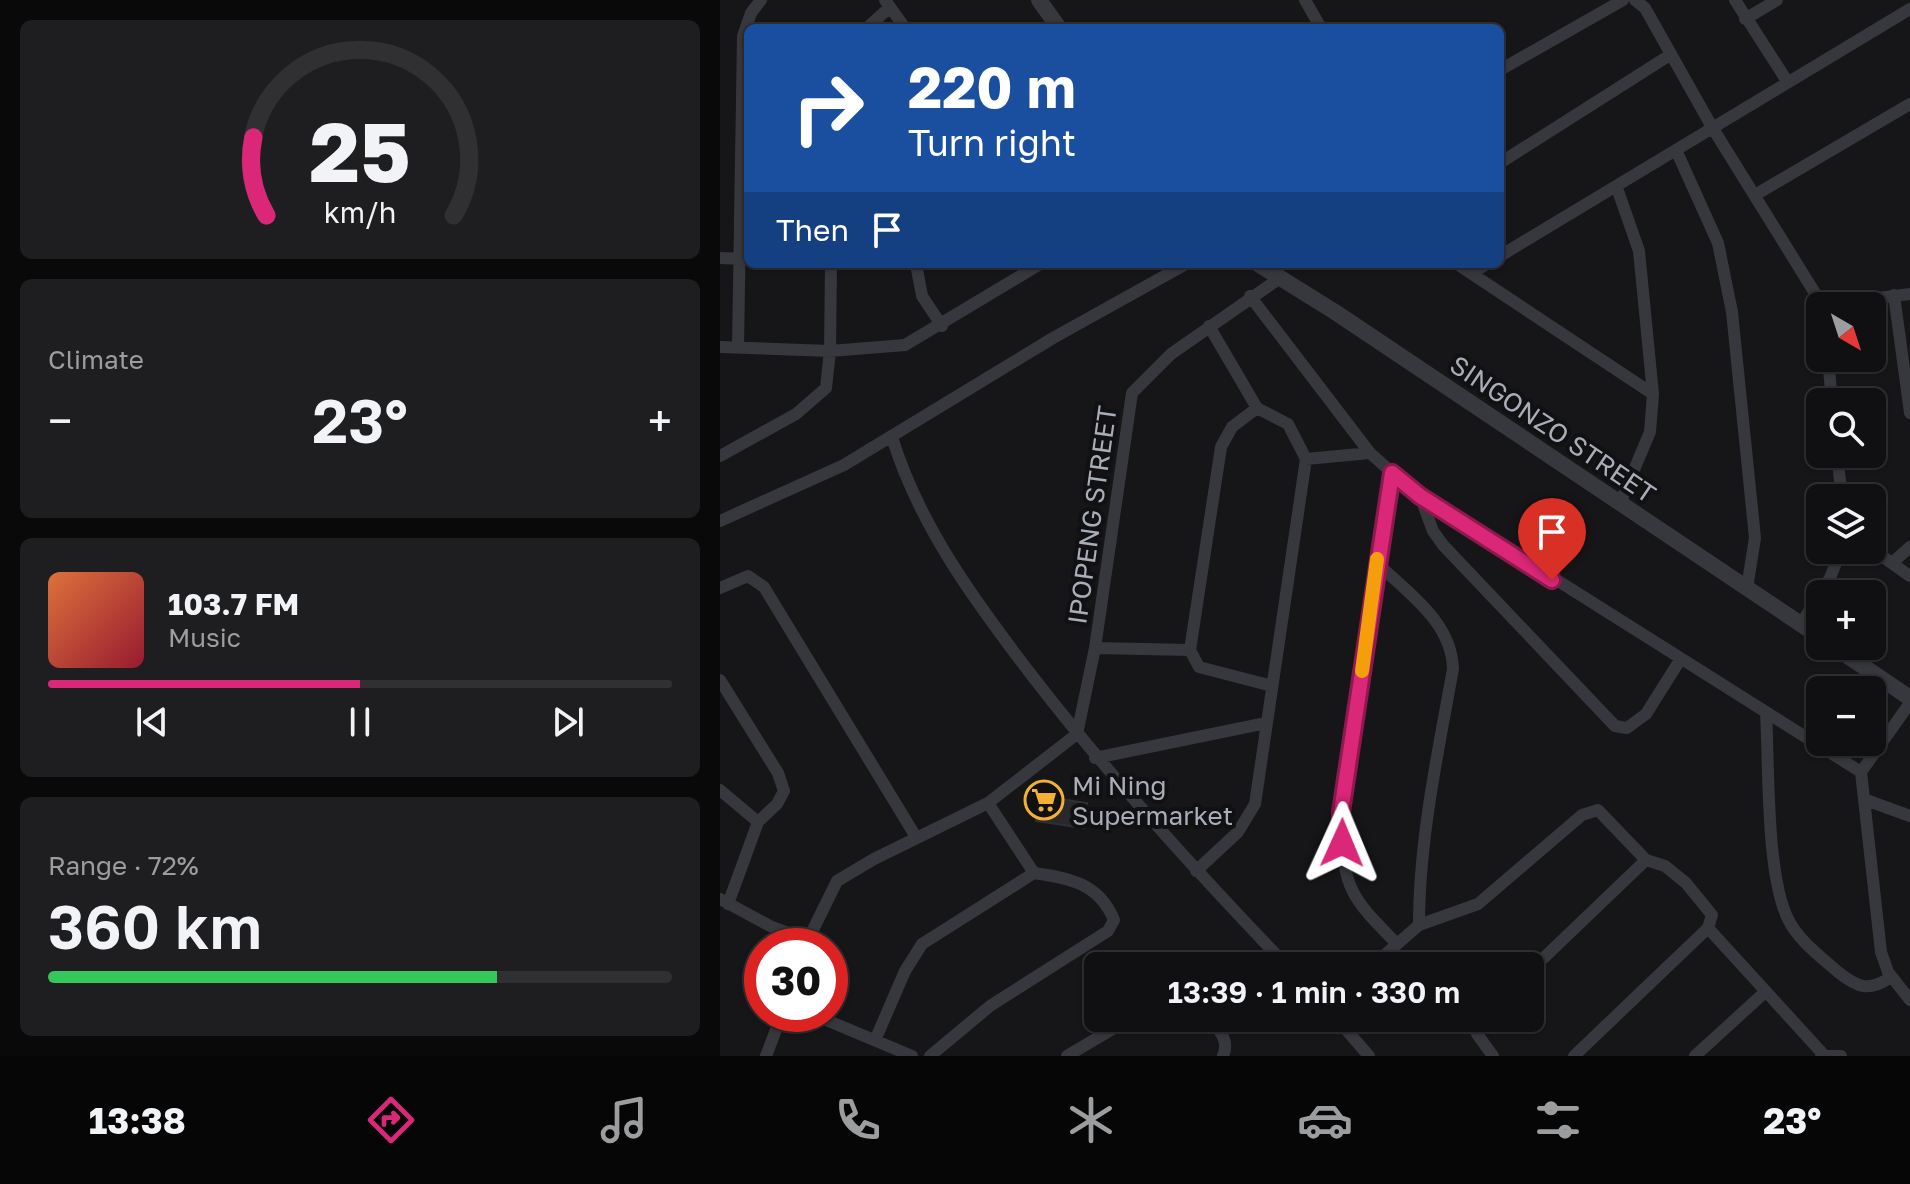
<!DOCTYPE html>
<html lang="en">
<head>
<meta charset="utf-8">
<style>
  :root { --surface:#101012; --page:#1e1e20; --text:#f1f3f6; --muted:#9c9d9f; --line:#303032; --accent:#db2777 }
  body { margin:0; font-family:"Golos Text",sans-serif; background:var(--page); color:var(--text); height:100vh; display:flex; flex-direction:column; font-size:30px; white-space:nowrap }
  * { box-sizing:border-box; margin:0 }
  p { font-size:26px; color:var(--muted) }
  .icon { flex:none; width:44px; height:44px; fill:none; stroke:currentColor; stroke-width:2; stroke-linecap:round; stroke-linejoin:round }
  .map { position:relative; flex:1; overflow:hidden }
  .details { display:flex; flex-direction:column; gap:20px; padding:20px; background:#09090a; width:720px }
  .details>* { flex:none }
  .guide { position:absolute; left:24px; top:24px; width:760px; height:244px; border-radius:12px; box-shadow:0 2px 6px #0004,0 0 0 2px var(--line); background:#1a4fa0; color:#fff; overflow:hidden }
  .needle { width:52px; rotate:141deg }
  .tools { position:absolute; left:1086px; top:292px; display:grid; gap:16px }
  .tools a { display:grid; place-items:center; width:80px; height:80px; border-radius:12px; background:var(--surface); box-shadow:0 2px 6px #0004,0 0 0 2px var(--line); font-size:40px }
  .speed { position:absolute; left:24px; top:928px; display:flex; gap:16px; font-size:40px; font-weight:700; text-align:center }
  .speed>* { display:grid; place-content:center; width:104px; height:104px; border-radius:50%; background:var(--surface); box-shadow:0 2px 6px #0004,0 0 0 2px var(--line); line-height:1 }
  .speed .limit { border:12px solid #d22; background:#fff; color:#111 }
  .pin { position:absolute; display:grid; place-items:center; width:68px; height:68px; color:#fff; margin:-82px -34px; border-radius:50% 50% 50% 0; rotate:-45deg; box-shadow:0 0 8px #0007 }
  .pin .icon { rotate:45deg }
  .me { position:absolute; width:88px; margin:-44px; rotate:1deg; stroke-linejoin:round; filter:drop-shadow(0 0 6px #0008) }
  .turn { display:flex; align-items:center; gap:28px; height:168px; padding:0 32px; font-size:36px }
  .turn .icon { width:104px; height:104px; stroke-width:2.5 }
  .turn b { display:block; font-size:56px; line-height:68px }
  .then { display:flex; align-items:center; height:76px; padding:0 32px; background:#0003; gap:16px; font-size:30px }
  .big { font-size:60px; font-weight:600; line-height:1.1 }
  .details .card { flex:1; display:flex; flex-direction:column; justify-content:center; gap:12px; min-width:0; padding:0 28px; border-radius:12px; background:var(--page) }
  .details .dial { align-items:center; gap:0 }
  .dial svg { height:208px; overflow:visible; fill:none; stroke:var(--line); stroke-width:7; stroke-linecap:round; text-anchor:middle }
  .dial text { fill:var(--text); stroke:none }
  .song { display:flex; align-items:center; gap:24px }
  .cover { width:96px; height:96px; border-radius:12px; background:linear-gradient(135deg,hsl(20 70% 55%),hsl(350 70% 35%)) }
  .played { height:8px; border-radius:4px; background:linear-gradient(90deg,var(--accent) 50%,var(--line) 50%) }
  .keys { display:flex; justify-content:space-around; direction:ltr }
  .heat { display:flex; justify-content:space-between; align-items:center; font-size:44px; direction:ltr }
  .charge { height:12px; border-radius:6px; background:linear-gradient(90deg,#34c759 72%,var(--line) 0) }
  .trip { position:absolute; left:364px; top:952px; width:460px; height:80px; border-radius:12px; background:var(--surface); box-shadow:0 2px 6px #0004,0 0 0 2px var(--line); font-weight:600; line-height:80px; text-align:center }
  .tabs { display:flex; height:128px; justify-content:space-around; align-items:center; background:#060607; color:var(--muted) }
  .tabs .icon { width:56px; height:56px }
  .tabs .selected { color:var(--accent) }
  .tabs b { font-size:36px; color:var(--text) }
  main { display:flex; flex:1; min-height:0 }
  .map>svg:first-child { display:block }
  .building { fill:#29292c; stroke:#303034; stroke-width:2 }
  .lines { fill:none; stroke-linecap:round; stroke-linejoin:round }
  .minor { stroke:#37383d; stroke-width:12 }
  .tertiary { stroke:#37383d; stroke-width:16 }
  .route-casing { stroke:#8e194d; stroke-width:20 }
  .route { stroke:#db2777; stroke-width:14 }
  .slow { stroke:#f59e0b; stroke-width:14 }
  .labels { text-anchor:middle; dominant-baseline:central; stroke-width:8; stroke-linejoin:round; paint-order:stroke }
  .street-label { font-size:26px; fill:#a8adb8; stroke:#111113 }
  .poi-label { font-size:26px; fill:#a8adb8; stroke:#111113; text-anchor:start }
</style>
</head>
<body>
<main>
<section class="details">
<div class="card dial"><svg viewBox="0 0 100 80">
<path d="M14 69A42 42 0 1 1 86 69"/>
<path d="M14 69A42 42 0 0 1 9 39" stroke="#db2777"/>
<text x="50" y="56" font-size="32" font-weight="700">25</text>
<text x="50" y="72" font-size="11">km/h</text>
</svg></div>
<div class="card"><p>Climate</p>
<div class="heat"><a>−</a><b class="big">23°</b><a>+</a></div>
</div>
<div class="card">
<div class="song"><i class="cover"></i><div><b>103.7 FM</b><p>Music</p></div></div>
<div class="played"></div>
<div class="keys"><svg class="icon" aria-label="previous" viewBox="0 0 24 24"><path d="M18 5L8 12l10 7zM5 5v14"/></svg><svg class="icon" aria-label="pause" viewBox="0 0 24 24"><path d="M8 5v14M16 5v14"/></svg><svg class="icon" aria-label="next" viewBox="0 0 24 24"><path d="M6 5l10 7-10 7zM19 5v14"/></svg></div>
</div>
<div class="card"><p>Range · 72%</p><b class="big">360 km</b><div class="charge"></div></div>
</section>
<div class="map">
<svg width="1190" height="1056" viewBox="0 0 1190 1056">
  <rect width="100%" height="100%" fill="#161618"/>
  <path class="building" d="M 320,796 L 367,803 L 364,828 L 316,821 Z"/>
  <g class="lines">
    <path class="minor" d="M 165,0 L 185,28
      M 585,0 L 601,28
      M 915,0 L 925,8 L 992,127 L 1103,306
      M 1015,0 L 1067,81
      M 1025,19 L 1057,0
      M 147,28 L 170,7
      M 780,70 L 903,0
      M 956,150 L 998,243 L 1012,312 L 1035,538 L 1027,588
      M 780,163 L 950,55
      M 897,188 L 919,251 L 933,394 L 930,432 L 900,503
      M 1035,195 L 1190,104
      M 780,256 L 1190,9
      M 0,258 L 22,259
      M 196,264 L 202,296 L 222,326
      M 737,264 L 933,394
      M 751,273 L 767,264
      M 1174,295 L 1190,413
      M 530,296 L 650,453 L 686,485 L 1141,772
      M 1103,305 L 1190,294
      M 0,347 L 110,351 L 185,345 L 320,264
      M 18,348 L 23,36 L 31,13 L 41,0
      M 1108,358 L 1112,402
      M 537,408 L 512,427 L 501,447 L 470,650 L 479,667 L 552,686
      M 172,437 C 199,526 257,604 313,677 C 392,779 478,873 567,966
      M 1117,454 L 1122,498
      M 0,456 L 76,414 L 106,388 L 110,351 L 111,264
      M 586,459 L 650,453
      M 672,473 L 620,824 C 625,891 630,896 676,943
      M 700,496 L 713,531 L 723,545 L 895,726 L 907,728 L 926,714 L 960,660
      M 0,521 L 124,465 L 333,338 L 466,264
      M 1152,549 L 1190,576
      M 1172,563 L 1190,547
      M 0,588 L 28,576 L 44,587 L 196,837
      M 1081,624 L 1110,578 L 1121,550
      M 375,648 L 470,650
      M 0,680 L 58,773 L 64,791 L 57,804 L 38,822 L 8,904
      M 1190,703 L 1141,772 L 1161,952 L 1168,972 L 1190,1000
      M 1046,713 C 1049,765 1046,875 1068,919 C 1078,940 1101,957 1118,972 C 1138,988 1149,992 1171,977
      M 375,758 L 546,723
      M 0,790 L 38,822
      M 1146,800 L 1190,816
      M 268,803 L 314,873
      M 476,871 L 518,832 L 535,804 L 586,459 L 568,424 L 537,408 L 489,326
      M 0,899 L 50,926 L 87,940
      M 699,925 L 758,904 L 862,815 L 878,810 L 926,860 L 945,866 L 966,883 L 992,915 L 988,928 L 1103,1054
      M 85,946 L 117,881 L 154,859 L 268,803 L 357,734 L 375,648 L 412,393 L 451,354 L 560,278
      M 652,966 L 699,925 C 699,840 718,752 733,669 C 732,622 688,593 657,563
      M 810,971 L 926,860
      M 92,1014 L 192,1056
      M 489,1018 C 499,1030 510,1040 503,1056
      M 616,1018 L 649,1056
      M 761,1018 L 757,1034 L 773,1056
      M 156,1038 L 185,971 L 202,944 L 314,873 C 349,878 379,883 394,920 L 388,931 L 270,1006 L 210,1056
      M 46,1056 L 62,1014
      M 347,1056 L 411,1018
      M 854,1056 L 988,928
      M 975,1056 L 1044,993
      M 1101,1056 L 1121,1056"/>
    <path class="tertiary" d="M 319,0 L 339,28
      M 538,264 L 615,312 L 1100,637
      M 1113,646 L 1190,698"/>
  </g>
  <g class="lines">
    <g class="route-casing">
      <path id="route" d="M 622,843 L 621,812 L 672,473 L 700,496 L 832,580"/>
    </g>
    <use href="#route" class="route"/>
    <path class="slow" d="M 642,671 L 657,559"/>
  </g>
  <defs>
    <g id="supermarket-ring" transform="scale(2)"><circle r="9.5" fill="#111113" stroke="#f2b134" stroke-width="1.5"/><path d="M-6-5.5h2.5l.6 2H6L4.5 2H-2.5L-4.4-4H-6ZM-1.5 3.2a1.3 1.3 0 1 0 .1 0ZM3 3.2a1.3 1.3 0 1 0 .1 0Z" fill="#f2b134"/></g>
  </defs>
  <g fill-rule="evenodd">
    <use href="#supermarket-ring" x="324" y="800"/>
  </g>
  <g class="labels">
    <g class="street-label">
      <text transform="translate(833 429) rotate(34)">SINGONZO STREET</text>
      <text transform="translate(372 515) rotate(-82)">IPOPENG STREET</text>
    </g>
    <g class="poi-label">
      <text x="352" y="785">Mi Ning<tspan x="352" dy="30">Supermarket</tspan></text>
    </g>
  </g>
</svg>
<div class="tools">
<a><svg class="needle" viewBox="-14 -14 28 28"><path d="M0-13l5 13h-10z" fill="#e53935"/><path d="M0 13l5-13h-10z" fill="#9c9d9f"/></svg></a>
<a><svg class="icon" aria-label="search" viewBox="0 0 24 24"><circle cx="10" cy="10" r="6"/><path d="M15 15l6 6"/></svg></a>
<a><svg class="icon" aria-label="layers" viewBox="0 0 24 24"><path d="M12 4l9 5-9 5-9-5zM3 14l9 5 9-5"/></svg></a>
<a>+</a>
<a>−</a>
</div>
<div class="speed"><div class="limit">30</div></div>
<div class="pin" style="left:832px;top:580px;background:#d93025"><svg class="icon" aria-label="arrive" viewBox="0 0 24 24"><path d="M6 21V4h12l-3 4 3 4H6"/></svg></div>
<svg class="me" style="left:622px;top:843px" viewBox="-20 -20 40 40"><path d="M0-17L14 15 0 8-14 15z" fill="#db2777" stroke="#fff" stroke-width="4"/></svg>
<div class="trip">13:39 · 1 min · 330 m</div>
<div class="guide">
<div class="turn"><svg class="icon" aria-label="right" viewBox="0 0 24 24"><path d="M7 20v-9h11M14 6l5 5-5 5"/></svg><div><b>220 m</b>Turn right</div></div>
<div class="then">Then<svg class="icon" aria-label="arrive" viewBox="0 0 24 24"><path d="M6 21V4h12l-3 4 3 4H6"/></svg></div>
</div>
</div>
</main>
<nav class="tabs">
<b>13:38</b>
<svg class="icon selected" aria-label="directions" viewBox="0 0 24 24"><path d="M12 3l9 9-9 9-9-9zM9 14v-3h6M13 9l2 2-2 2"/></svg>
<svg class="icon" aria-label="music" viewBox="0 0 24 24"><path d="M9 18V5l10-2v13"/><circle cx="6" cy="18" r="3"/><circle cx="16" cy="16" r="3"/></svg>
<svg class="icon" aria-label="phone" viewBox="0 0 24 24"><path d="M5 4h4l2 5-3 2q2 4 5 5l2-3 5 2v4C11 20 4 13 5 4z"/></svg>
<svg class="icon" aria-label="climate" viewBox="0 0 24 24"><path d="M12 3v18M4 7l16 10M4 17L20 7"/></svg>
<svg class="icon" aria-label="car" viewBox="0 0 24 24"><path d="M5 17H2v-5l4-1 3-4h7l3 4 3 1v5h-3M9 17h6M6 11h13"/><circle cx="7" cy="17" r="2"/><circle cx="17" cy="17" r="2"/></svg>
<svg class="icon" aria-label="filters" viewBox="0 0 24 24"><path d="M4 7h16M4 17h16"/><circle cx="9" cy="7" r="2"/><circle cx="15" cy="17" r="2"/></svg>
<b>23°</b>
</nav>
</body>
</html>
